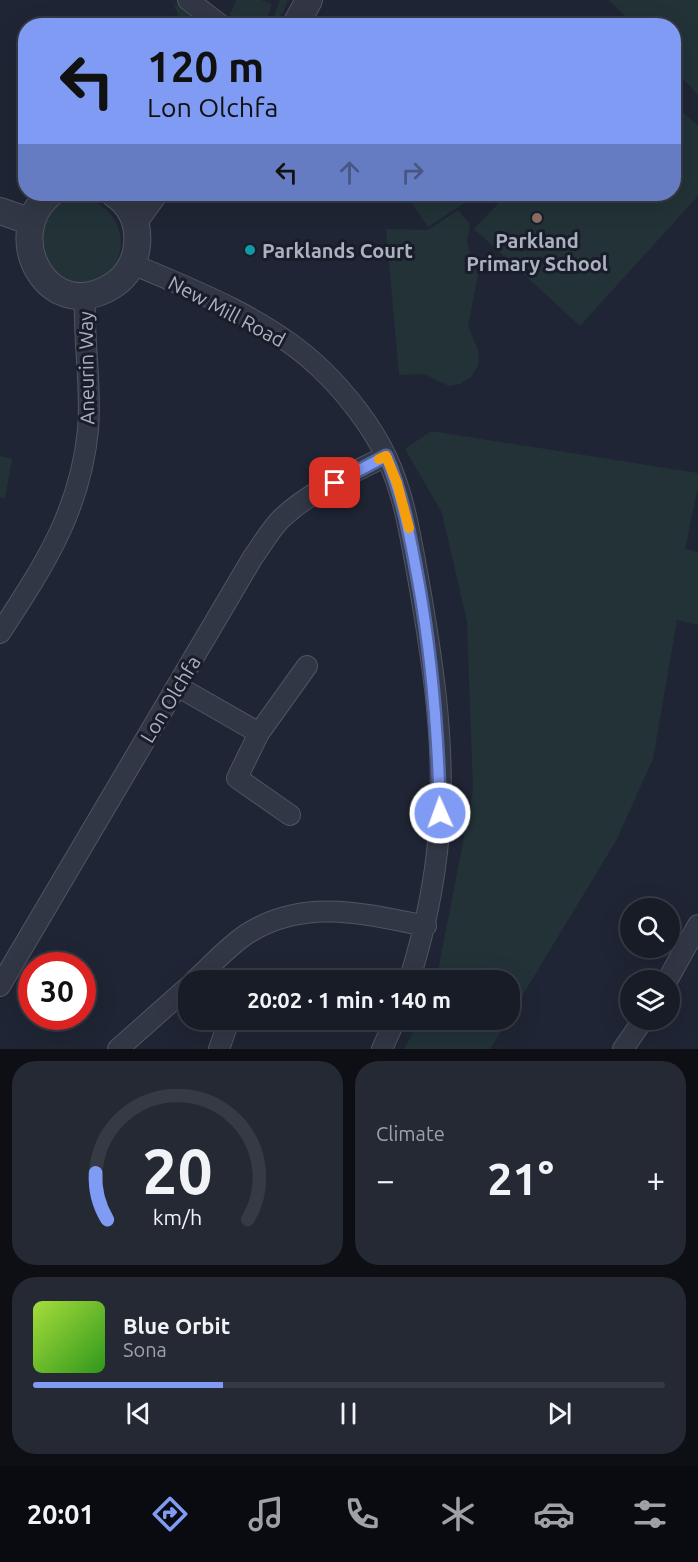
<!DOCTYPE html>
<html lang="en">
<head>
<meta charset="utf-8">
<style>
  :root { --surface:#171c27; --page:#242933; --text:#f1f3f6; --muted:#9ea1a7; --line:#363a44; --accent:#809bf3 }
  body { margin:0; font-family:Ubuntu,sans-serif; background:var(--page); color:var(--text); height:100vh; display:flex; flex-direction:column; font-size:22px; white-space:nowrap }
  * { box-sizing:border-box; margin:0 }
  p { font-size:20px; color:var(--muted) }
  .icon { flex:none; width:33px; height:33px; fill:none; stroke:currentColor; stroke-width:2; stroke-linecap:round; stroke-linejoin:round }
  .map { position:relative; height:1049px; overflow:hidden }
  .side { display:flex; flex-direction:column; gap:12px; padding:12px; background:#0d0f15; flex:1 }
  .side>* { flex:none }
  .hud { position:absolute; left:18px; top:18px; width:663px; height:183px; border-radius:24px; box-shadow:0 6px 24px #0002,0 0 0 2px var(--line); background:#809bf3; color:#111; overflow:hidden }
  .fabs { position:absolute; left:620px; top:898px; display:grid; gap:12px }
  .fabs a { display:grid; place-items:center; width:60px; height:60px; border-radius:50%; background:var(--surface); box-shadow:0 6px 24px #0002,0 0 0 2px var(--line); font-size:30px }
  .speed { position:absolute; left:18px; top:952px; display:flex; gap:12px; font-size:30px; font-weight:700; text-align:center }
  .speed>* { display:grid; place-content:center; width:78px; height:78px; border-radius:50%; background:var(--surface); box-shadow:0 6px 24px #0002,0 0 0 2px var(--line); line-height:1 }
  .speed .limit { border:9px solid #d22; background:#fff; color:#111 }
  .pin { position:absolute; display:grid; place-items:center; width:51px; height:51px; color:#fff; margin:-26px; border-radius:12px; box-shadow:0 3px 9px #0006 }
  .me { position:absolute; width:66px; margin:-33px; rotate:358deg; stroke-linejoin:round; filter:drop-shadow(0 0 4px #0008) }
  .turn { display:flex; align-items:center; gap:21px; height:126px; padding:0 30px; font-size:27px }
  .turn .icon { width:78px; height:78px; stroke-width:2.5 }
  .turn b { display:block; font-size:42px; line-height:51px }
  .lanes { display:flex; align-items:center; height:57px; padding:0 30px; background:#0003; justify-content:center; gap:30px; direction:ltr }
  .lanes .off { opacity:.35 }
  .big { font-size:45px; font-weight:600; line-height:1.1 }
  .side .tile { flex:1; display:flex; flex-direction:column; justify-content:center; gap:9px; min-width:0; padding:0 21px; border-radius:24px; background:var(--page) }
  .side .dial { align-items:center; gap:0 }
  .dial svg { height:156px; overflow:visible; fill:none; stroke:var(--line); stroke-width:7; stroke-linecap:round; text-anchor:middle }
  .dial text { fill:var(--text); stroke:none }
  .song { display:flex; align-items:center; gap:18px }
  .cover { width:72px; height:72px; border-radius:9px; background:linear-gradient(135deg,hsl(80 70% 55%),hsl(110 70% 35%)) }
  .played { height:6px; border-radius:3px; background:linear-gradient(90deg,var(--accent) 30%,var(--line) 30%) }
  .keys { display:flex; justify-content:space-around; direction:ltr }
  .heat { display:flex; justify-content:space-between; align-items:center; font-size:33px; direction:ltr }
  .side .tiles { flex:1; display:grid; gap:12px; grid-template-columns:1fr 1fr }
  .tile:last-child { grid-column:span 2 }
  .trip { position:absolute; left:178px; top:970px; width:342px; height:60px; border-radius:24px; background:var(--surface); box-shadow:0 6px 24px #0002,0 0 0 2px var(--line); font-weight:600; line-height:60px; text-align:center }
  .dock { display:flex; height:96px; justify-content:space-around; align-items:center; background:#090b10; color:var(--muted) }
  .dock .icon { width:42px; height:42px }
  .dock .active { color:var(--accent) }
  .dock b { font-size:27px; color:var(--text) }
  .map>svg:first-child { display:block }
  .green { fill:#223236 }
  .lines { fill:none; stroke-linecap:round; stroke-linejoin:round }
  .minor-casing { stroke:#505463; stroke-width:22 }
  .tertiary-casing { stroke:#505463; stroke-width:28 }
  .minor { stroke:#323745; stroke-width:20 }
  .tertiary { stroke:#323745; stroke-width:26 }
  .route-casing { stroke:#53659e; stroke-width:15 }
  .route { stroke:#809bf3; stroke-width:10 }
  .slow { stroke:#f59e0b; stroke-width:10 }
  .education-dot { fill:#8d6e63; stroke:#181d29; stroke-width:2 }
  .culture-dot { fill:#0f9aa8; stroke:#181d29; stroke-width:2 }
  .labels { text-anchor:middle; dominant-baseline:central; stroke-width:6; stroke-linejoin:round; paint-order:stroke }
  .poi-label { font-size:20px; font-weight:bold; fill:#acb1c2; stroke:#181d29 }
  .street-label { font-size:20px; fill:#acb1c2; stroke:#181d29 }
</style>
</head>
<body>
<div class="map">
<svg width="698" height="1049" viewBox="0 0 698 1049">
  <rect width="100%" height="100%" fill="#1f2534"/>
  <path class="green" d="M 236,0 L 261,0 L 272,4 L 265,25 L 245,25 L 230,15 Z
    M 280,0 L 288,0 L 283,13 L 271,24 Z
    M 609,0 L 698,0 L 698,95 L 674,69 L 674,26 L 633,25 Z
    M 173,2 L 195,20 L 190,25 L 178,16 Z
    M 674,104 L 698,126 L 698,196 L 580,326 L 474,229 L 507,194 L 674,194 Z
    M 415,194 L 478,194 L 428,227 L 408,198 Z
    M 76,197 C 142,205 130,292 73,285 C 66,284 58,279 51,276 L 35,234 L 54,205 Z
    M 458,210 L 470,224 L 467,243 L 478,275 L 468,326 L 479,352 L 478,366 L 471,377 L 460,384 L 449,386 L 424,374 L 399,375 L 386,229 L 428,230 Z
    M 431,431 L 698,473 L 698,487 L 685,549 L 698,552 L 698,625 L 677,620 L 653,759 L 616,841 L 510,1016 L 510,981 L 436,981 L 473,791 L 467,622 L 442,513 L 405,449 Z
    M 0,456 L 12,459 L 5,498 L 0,497 Z
    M 420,1020 L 508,1020 L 490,1049 L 404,1049 Z"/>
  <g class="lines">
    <g class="minor-casing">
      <path id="minor" d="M 188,0 L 222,26
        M 132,264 C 195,290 272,321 321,369 C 346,393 371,425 386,456 C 405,496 411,540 419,583 C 432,658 444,736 440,812 C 438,869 426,927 409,981
        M 0,633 C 43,567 80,512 88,430 C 92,386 83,341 85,297
        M 177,686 L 259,733 L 237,778 L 290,815
        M 259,733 L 307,666
        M 194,981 C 212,965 230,944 250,932 C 307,898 365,914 426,926
        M 667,981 L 698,925
        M 0,986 L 253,557 C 262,545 270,530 281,519 C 310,491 351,474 386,456
        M 118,1049 L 189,986
        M 219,1049 L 227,1026 L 224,1020
        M 382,1049 L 395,1020
        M 623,1049 L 643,1020"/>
    </g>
    <g class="tertiary-casing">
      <path id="tertiary" d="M 295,26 L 309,0
        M 50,194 C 0,236 49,329 115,284 C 127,276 136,260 137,245 C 139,224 132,206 114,194
        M 0,211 L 26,220
        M 135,220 L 154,194"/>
    </g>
    <use href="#minor" class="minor"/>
    <use href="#tertiary" class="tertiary"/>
  </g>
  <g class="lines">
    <g class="route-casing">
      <path id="route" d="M 335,483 L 386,456 C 403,496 410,537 418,580 C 432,657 438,734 440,813"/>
    </g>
    <use href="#route" class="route"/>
    <path class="slow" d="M 379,459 L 386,456 L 397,483 L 409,528"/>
  </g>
  <circle class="education-dot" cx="537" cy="218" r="6"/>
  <circle class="culture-dot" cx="250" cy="250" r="6"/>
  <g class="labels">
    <g class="poi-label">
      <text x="537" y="240">Parkland<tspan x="537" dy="23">Primary School</tspan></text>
      <text x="262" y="250" text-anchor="start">Parklands Court</text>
    </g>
    <g class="street-label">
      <text transform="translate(227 311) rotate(28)">New Mill Road</text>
      <text transform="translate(86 368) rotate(-91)">Aneurin Way</text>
      <text transform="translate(170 699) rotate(-59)">Lon Olchfa</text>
    </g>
  </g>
</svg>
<div class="fabs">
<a><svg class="icon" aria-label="search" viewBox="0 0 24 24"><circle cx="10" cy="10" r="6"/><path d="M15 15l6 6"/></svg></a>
<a><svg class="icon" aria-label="layers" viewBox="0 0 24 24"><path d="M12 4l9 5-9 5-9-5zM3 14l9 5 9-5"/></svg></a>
</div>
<div class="speed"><div class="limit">30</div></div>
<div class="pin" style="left:335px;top:483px;background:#d93025"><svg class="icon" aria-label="arrive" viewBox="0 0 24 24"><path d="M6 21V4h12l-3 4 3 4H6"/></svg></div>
<svg class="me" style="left:440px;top:813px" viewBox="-20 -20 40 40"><circle r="17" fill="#809bf3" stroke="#fff" stroke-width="3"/><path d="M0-11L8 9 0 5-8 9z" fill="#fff"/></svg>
<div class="trip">20:02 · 1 min · 140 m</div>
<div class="hud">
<div class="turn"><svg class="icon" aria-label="left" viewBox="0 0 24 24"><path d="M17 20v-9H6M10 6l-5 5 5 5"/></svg><div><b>120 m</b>Lon Olchfa</div></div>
<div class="lanes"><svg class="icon" aria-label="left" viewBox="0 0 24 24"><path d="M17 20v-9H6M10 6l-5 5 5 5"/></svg><svg class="icon off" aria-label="ahead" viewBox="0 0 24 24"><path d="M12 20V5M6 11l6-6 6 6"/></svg><svg class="icon off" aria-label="right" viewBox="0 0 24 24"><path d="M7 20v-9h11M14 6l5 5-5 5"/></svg></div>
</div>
</div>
<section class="side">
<div class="tiles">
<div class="tile dial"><svg viewBox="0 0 100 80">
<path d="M14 69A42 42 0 1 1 86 69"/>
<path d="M14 69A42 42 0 0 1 8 45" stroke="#809bf3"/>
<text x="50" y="56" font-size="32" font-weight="700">20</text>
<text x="50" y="72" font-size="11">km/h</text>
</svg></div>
<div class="tile"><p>Climate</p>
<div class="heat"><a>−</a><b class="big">21°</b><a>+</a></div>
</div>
<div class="tile">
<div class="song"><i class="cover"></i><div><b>Blue Orbit</b><p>Sona</p></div></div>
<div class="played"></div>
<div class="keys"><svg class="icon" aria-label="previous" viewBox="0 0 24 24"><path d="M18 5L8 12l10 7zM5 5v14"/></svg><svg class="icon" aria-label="pause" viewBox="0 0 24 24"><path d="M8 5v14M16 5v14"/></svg><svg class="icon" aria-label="next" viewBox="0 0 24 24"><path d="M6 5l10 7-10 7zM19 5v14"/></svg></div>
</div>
</div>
</section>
<nav class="dock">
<b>20:01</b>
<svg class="icon active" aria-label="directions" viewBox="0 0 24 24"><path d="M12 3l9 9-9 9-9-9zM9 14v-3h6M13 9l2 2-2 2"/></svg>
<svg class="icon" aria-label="music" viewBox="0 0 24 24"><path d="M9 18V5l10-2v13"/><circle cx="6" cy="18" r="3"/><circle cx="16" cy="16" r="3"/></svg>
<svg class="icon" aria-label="phone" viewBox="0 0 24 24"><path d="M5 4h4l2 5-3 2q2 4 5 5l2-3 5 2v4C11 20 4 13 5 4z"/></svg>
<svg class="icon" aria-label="climate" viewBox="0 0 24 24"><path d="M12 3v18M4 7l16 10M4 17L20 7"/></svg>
<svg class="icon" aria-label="car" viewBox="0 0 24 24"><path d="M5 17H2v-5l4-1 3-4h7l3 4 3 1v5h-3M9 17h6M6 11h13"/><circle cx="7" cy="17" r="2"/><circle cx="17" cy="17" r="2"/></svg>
<svg class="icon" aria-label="filters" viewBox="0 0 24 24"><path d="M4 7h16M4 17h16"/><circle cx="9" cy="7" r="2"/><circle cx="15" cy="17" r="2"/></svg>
</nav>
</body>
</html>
